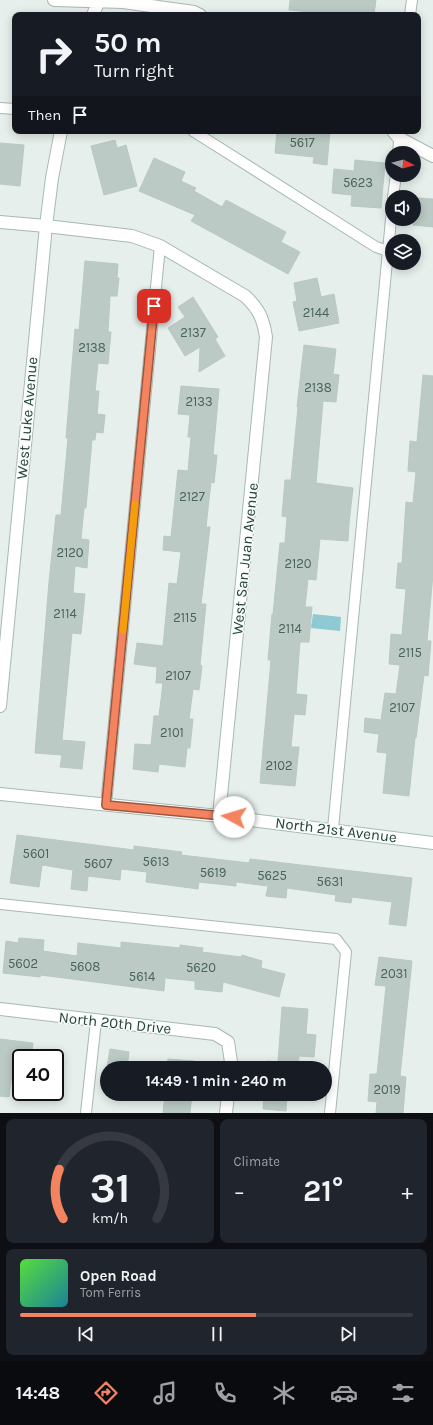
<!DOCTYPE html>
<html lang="en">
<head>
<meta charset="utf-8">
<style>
  :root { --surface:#171b24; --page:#20242c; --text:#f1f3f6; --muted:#9ea1a6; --line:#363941; --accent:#f4845f }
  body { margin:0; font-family:Karla,sans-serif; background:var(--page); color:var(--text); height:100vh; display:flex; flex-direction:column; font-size:15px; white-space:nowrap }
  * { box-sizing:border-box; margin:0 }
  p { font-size:13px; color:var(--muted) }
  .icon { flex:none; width:22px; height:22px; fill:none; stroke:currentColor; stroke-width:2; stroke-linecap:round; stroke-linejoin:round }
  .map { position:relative; height:1113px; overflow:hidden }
  .drawer { display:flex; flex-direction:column; gap:6px; padding:6px; background:#0d0f14; flex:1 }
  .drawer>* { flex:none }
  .guide { position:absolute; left:12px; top:12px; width:409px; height:122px; border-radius:8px; box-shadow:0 2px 10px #0003; background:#171b24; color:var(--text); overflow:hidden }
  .needle { width:26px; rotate:96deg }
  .controls { position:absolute; left:385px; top:146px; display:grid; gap:8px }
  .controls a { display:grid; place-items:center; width:36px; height:36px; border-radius:50%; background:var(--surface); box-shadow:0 2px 10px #0003; font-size:20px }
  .speed { position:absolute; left:12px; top:1049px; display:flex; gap:8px; font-size:20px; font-weight:700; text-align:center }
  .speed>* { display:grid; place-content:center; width:52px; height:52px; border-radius:50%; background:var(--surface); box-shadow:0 2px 10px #0003; line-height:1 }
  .speed .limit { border:2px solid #111; border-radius:6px; background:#fff; color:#111 }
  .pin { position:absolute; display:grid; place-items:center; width:34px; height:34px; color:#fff; margin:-17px; border-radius:8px; box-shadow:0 2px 6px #0006 }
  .me { position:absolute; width:44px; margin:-22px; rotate:276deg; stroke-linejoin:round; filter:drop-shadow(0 0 3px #0008) }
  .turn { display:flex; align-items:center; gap:14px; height:84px; padding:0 16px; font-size:18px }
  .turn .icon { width:52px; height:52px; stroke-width:2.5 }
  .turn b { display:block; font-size:28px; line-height:34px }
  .then { display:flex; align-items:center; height:38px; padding:0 16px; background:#0003; gap:8px; font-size:15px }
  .big { font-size:30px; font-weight:700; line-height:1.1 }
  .drawer .tile { flex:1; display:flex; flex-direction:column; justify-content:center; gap:6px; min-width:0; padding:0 14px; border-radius:8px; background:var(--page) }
  .drawer .dial { align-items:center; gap:0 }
  .dial svg { height:104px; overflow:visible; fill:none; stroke:var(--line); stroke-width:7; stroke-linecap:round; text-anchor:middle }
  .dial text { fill:var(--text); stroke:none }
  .song { display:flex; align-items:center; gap:12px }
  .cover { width:48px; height:48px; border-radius:6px; background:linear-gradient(135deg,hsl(110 70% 55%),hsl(190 70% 35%)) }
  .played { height:4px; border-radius:2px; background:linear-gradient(90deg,var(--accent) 60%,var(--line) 60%) }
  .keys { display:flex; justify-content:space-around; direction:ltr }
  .heat { display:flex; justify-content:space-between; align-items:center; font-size:22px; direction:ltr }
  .drawer .tiles { flex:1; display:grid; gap:6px; grid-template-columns:1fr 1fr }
  .tile:last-child { grid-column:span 2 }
  .trip { position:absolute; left:100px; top:1061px; width:232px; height:40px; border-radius:20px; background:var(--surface); box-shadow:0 2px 10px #0003; font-weight:700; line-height:40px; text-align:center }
  .tab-bar { display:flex; height:64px; justify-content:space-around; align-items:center; background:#090b0e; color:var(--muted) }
  .tab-bar .icon { width:28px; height:28px }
  .tab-bar .active { color:var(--accent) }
  .tab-bar b { font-size:18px; color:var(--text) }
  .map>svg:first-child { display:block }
  .water { fill:#8ec9d4 }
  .building { fill:#bbcac4; stroke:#b8c9c2 }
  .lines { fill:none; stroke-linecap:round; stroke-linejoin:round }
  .lane-casing { stroke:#a8b8b2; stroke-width:12 }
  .street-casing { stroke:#a8b8b2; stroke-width:14 }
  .secondary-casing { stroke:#a4bbb3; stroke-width:14 }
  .lane { stroke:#fff; stroke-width:10 }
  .street { stroke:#fff; stroke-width:12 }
  .secondary { stroke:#fff; stroke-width:12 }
  .route-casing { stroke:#9f563e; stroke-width:10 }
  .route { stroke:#f4845f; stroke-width:7 }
  .slow { stroke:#f59e0b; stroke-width:7 }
  .labels { text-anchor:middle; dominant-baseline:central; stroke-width:3; stroke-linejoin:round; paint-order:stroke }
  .number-label { font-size:13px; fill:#4a645c }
  .street-label { font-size:15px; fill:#24423a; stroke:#f7fbf9 }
</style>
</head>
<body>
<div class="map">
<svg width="433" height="1113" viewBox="0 0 433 1113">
  <rect width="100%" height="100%" fill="#e6efeb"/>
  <path class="water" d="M 313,614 L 341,617 L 340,631 L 311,628 Z"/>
  <path class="building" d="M 290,0 L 376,0 L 374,15 L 344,15 L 289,10 Z
    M 277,131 L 330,131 L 327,165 L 313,163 L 314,157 L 275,153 Z
    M 115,140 L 117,148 L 126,145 L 137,186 L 104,195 L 91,146 Z
    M 0,143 L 24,145 L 20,186 L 0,184 Z
    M 154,158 L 185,172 L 181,181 L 196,188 L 194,191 L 222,207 L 226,200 L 286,232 L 281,242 L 300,252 L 288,274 L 191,221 L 195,215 L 139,191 Z
    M 355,160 L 385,163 L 381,208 L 351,206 L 352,195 L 332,193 L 334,169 L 354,171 Z
    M 415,198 L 433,199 L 433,227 L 413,225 Z
    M 85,261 L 118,264 L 117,278 L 119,278 L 117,296 L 110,296 L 108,332 L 111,332 L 108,364 L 98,363 L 95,391 L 99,391 L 97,414 L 105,415 L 103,433 L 96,432 L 95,440 L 92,440 L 86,508 L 84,508 L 81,539 L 89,540 L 87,568 L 75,566 L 73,593 L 85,594 L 81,634 L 72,633 L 62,740 L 85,742 L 82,769 L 60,767 L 62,755 L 35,753 L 49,582 L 56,515 L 61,515 L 68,438 L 66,438 L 75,329 L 79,330 Z
    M 317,278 L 321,297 L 334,294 L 339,323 L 299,331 L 293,302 L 297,301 L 294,283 Z
    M 193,297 L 218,337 L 215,339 L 225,356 L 199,372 L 200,347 L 185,356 L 168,328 L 185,317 L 178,307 Z
    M 304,345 L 336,349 L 333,374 L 339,375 L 336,402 L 323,401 L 316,483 L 353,488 L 349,524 L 348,541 L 320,539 L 316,580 L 308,579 L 305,607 L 312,607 L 309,642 L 300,642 L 296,694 L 307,695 L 305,715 L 294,714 L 291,747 L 299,747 L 295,786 L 260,783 L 271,660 L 268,660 L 272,614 L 273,614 L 280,543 L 285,543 L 287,517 L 282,516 L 285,480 L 291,480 L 298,407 L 297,407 Z
    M 423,375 L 433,376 L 433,574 L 427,641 L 431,641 L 428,676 L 424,675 L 416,738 L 415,738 L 409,796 L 383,793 L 387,753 L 377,752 L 379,734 L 364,732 L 365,718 L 381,720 L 385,693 L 396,694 L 400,665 L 389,664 L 391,634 L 402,635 L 406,589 L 396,588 L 398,563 L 402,563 L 406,502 L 413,503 L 416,472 L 408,471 L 410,441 L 417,442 Z
    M 181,386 L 219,389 L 213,455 L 217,455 L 214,483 L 211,482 L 206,527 L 210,527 L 201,604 L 206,604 L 200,665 L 202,666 L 199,690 L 193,689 L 189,719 L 193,719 L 190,748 L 187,748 L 185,767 L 159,764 L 158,772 L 133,769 L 135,744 L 151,745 L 154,716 L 159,716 L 163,683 L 156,683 L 157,667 L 134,664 L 137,643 L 163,646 L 169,583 L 177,584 L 181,552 L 163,550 L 164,536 L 171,537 L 178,470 L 188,471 L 191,437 L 188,437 L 190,415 L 178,414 Z
    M 17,835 L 134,850 L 134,846 L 182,852 L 181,855 L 249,863 L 250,859 L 412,878 L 406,926 L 389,924 L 392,902 L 352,897 L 351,903 L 335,901 L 336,895 L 287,888 L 286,898 L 266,896 L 268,886 L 236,882 L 236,886 L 199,882 L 198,889 L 146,882 L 147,872 L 121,869 L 120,880 L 88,876 L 87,891 L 71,889 L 73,870 L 42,865 L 39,887 L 10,883 Z
    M 19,938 L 44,940 L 43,951 L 77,956 L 78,943 L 121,948 L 121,942 L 180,948 L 180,945 L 203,948 L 202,952 L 241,957 L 242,955 L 262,961 L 261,968 L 285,974 L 279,997 L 223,982 L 222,992 L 195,989 L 195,981 L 165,978 L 164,991 L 41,975 L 40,977 L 3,973 L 6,941 L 18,943 Z
    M 379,957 L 412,961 L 400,1076 L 406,1077 L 403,1113 L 376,1113 L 377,1102 L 368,1101 L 370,1074 L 377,1074 L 386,986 L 375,985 Z
    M 282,1007 L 308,1009 L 306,1034 L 316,1035 L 314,1057 L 299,1056 L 298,1068 L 266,1068 L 267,1061 L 278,1062 Z
    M 0,1039 L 33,1043 L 31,1058 L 21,1058 L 21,1060 L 14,1059 L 9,1097 L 0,1096 Z
    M 110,1049 L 129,1052 L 127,1068 L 107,1068 Z
    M 168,1059 L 195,1061 L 194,1068 L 167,1068 Z
    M 165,1094 L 192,1094 L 190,1113 L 163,1113 Z
    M 264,1094 L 287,1094 L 286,1111 L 263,1109 Z"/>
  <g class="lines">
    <g class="lane-casing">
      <path id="lane" d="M 410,15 L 412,0
        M 0,108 L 15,109
        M 193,131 L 376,247 L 388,251
        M 398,153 L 400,131
        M 393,197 L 396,175
        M 106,805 L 160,246
        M 333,829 L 392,209
        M 0,904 L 336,939 L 346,952 L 330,1113
        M 86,1113 L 96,1021"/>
    </g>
    <g class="street-casing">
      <path id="street" d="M 54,0 L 123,2 L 194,12 L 200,15
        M 93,15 L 99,0
        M 393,131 L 399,138 L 433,156
        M 0,222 L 46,226 L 132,236 L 160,246 L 245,296 C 259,309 263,318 266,337 L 219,816
        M 0,706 L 46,226 L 52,178 L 61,131
        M 0,1009 L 215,1034 L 228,1042 L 231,1062 L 231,1068
        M 226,1113 L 228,1094"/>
    </g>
    <g class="secondary-casing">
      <path id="secondary" d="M 0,794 L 219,816 L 433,843"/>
    </g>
    <use href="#lane" class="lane"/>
    <use href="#street" class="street"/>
    <use href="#secondary" class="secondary"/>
  </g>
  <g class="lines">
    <g class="route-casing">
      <path id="route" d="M 154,306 L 106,805 L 234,817"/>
    </g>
    <use href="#route" class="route"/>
    <path class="slow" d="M 123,630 L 135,504"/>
  </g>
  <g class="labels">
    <g class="number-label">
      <text x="302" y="142">5617</text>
      <text x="358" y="182">5623</text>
      <text x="316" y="312">2144</text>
      <text x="193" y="332">2137</text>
      <text x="92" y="347">2138</text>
      <text x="318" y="387">2138</text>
      <text x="199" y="401">2133</text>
      <text x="192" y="496">2127</text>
      <text x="70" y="552">2120</text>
      <text x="298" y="563">2120</text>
      <text x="65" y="613">2114</text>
      <text x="185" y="617">2115</text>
      <text x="290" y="628">2114</text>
      <text x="410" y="652">2115</text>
      <text x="178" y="675">2107</text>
      <text x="402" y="707">2107</text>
      <text x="172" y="732">2101</text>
      <text x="279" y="765">2102</text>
      <text x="36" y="853">5601</text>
      <text x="156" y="861">5613</text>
      <text x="98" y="863">5607</text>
      <text x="213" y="872">5619</text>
      <text x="272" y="875">5625</text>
      <text x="330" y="881">5631</text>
      <text x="23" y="963">5602</text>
      <text x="85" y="966">5608</text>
      <text x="201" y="967">5620</text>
      <text x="394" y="973">2031</text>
      <text x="142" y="976">5614</text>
      <text x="387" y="1089">2019</text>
    </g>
    <g class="street-label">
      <text transform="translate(27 418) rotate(-85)">West Luke Avenue</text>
      <text transform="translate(245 559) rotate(-84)">West San Juan Avenue</text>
      <text transform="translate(336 830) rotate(7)">North 21st Avenue</text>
      <text transform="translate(115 1023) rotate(6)">North 20th Drive</text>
    </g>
  </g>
</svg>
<div class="controls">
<a><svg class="needle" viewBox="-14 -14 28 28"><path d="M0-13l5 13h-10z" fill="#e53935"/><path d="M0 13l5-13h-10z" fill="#9ea1a6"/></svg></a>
<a><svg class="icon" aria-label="sound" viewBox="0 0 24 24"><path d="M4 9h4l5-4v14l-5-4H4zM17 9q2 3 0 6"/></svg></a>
<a><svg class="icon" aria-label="layers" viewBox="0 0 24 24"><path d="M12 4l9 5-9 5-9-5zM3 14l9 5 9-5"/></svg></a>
</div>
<div class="speed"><div class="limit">40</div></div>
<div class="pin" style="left:154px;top:306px;background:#d93025"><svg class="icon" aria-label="arrive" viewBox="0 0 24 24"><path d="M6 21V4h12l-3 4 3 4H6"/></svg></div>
<svg class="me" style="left:234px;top:817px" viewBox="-20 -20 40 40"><circle r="19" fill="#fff"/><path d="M0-13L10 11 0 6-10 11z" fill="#f4845f"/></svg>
<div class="trip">14:49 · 1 min · 240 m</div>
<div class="guide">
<div class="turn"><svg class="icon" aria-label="right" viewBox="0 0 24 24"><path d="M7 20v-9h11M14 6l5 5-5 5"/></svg><div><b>50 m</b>Turn right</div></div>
<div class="then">Then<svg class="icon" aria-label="arrive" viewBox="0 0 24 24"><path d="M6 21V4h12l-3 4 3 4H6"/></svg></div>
</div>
</div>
<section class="drawer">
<div class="tiles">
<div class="tile dial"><svg viewBox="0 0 100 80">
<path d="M14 69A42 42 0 1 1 86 69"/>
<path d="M14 69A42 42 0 0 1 11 31" stroke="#f4845f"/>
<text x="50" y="56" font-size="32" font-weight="700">31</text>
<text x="50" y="72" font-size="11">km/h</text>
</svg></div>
<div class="tile"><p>Climate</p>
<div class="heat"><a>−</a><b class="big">21°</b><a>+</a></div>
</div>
<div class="tile">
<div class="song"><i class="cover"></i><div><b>Open Road</b><p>Tom Ferris</p></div></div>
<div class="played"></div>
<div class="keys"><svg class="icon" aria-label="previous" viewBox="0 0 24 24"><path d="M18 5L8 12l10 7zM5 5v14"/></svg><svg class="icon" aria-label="pause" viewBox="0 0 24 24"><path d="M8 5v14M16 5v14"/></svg><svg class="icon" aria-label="next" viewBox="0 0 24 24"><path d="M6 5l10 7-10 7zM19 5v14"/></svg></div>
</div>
</div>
</section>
<nav class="tab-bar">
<b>14:48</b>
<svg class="icon active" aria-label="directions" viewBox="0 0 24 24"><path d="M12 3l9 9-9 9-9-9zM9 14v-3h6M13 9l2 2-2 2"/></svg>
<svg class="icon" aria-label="music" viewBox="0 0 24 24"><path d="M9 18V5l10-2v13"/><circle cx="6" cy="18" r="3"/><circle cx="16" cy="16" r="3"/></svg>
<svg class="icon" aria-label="phone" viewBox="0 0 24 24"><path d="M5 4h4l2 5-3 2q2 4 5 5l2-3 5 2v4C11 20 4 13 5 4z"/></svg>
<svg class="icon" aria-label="climate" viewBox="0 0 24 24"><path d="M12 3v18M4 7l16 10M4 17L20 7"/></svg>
<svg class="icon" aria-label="car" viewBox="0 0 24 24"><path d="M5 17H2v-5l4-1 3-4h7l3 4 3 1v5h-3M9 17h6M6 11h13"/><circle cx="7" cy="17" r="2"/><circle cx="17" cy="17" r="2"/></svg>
<svg class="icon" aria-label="filters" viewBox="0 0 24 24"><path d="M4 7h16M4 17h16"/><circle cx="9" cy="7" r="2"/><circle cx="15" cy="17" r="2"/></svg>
</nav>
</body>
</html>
